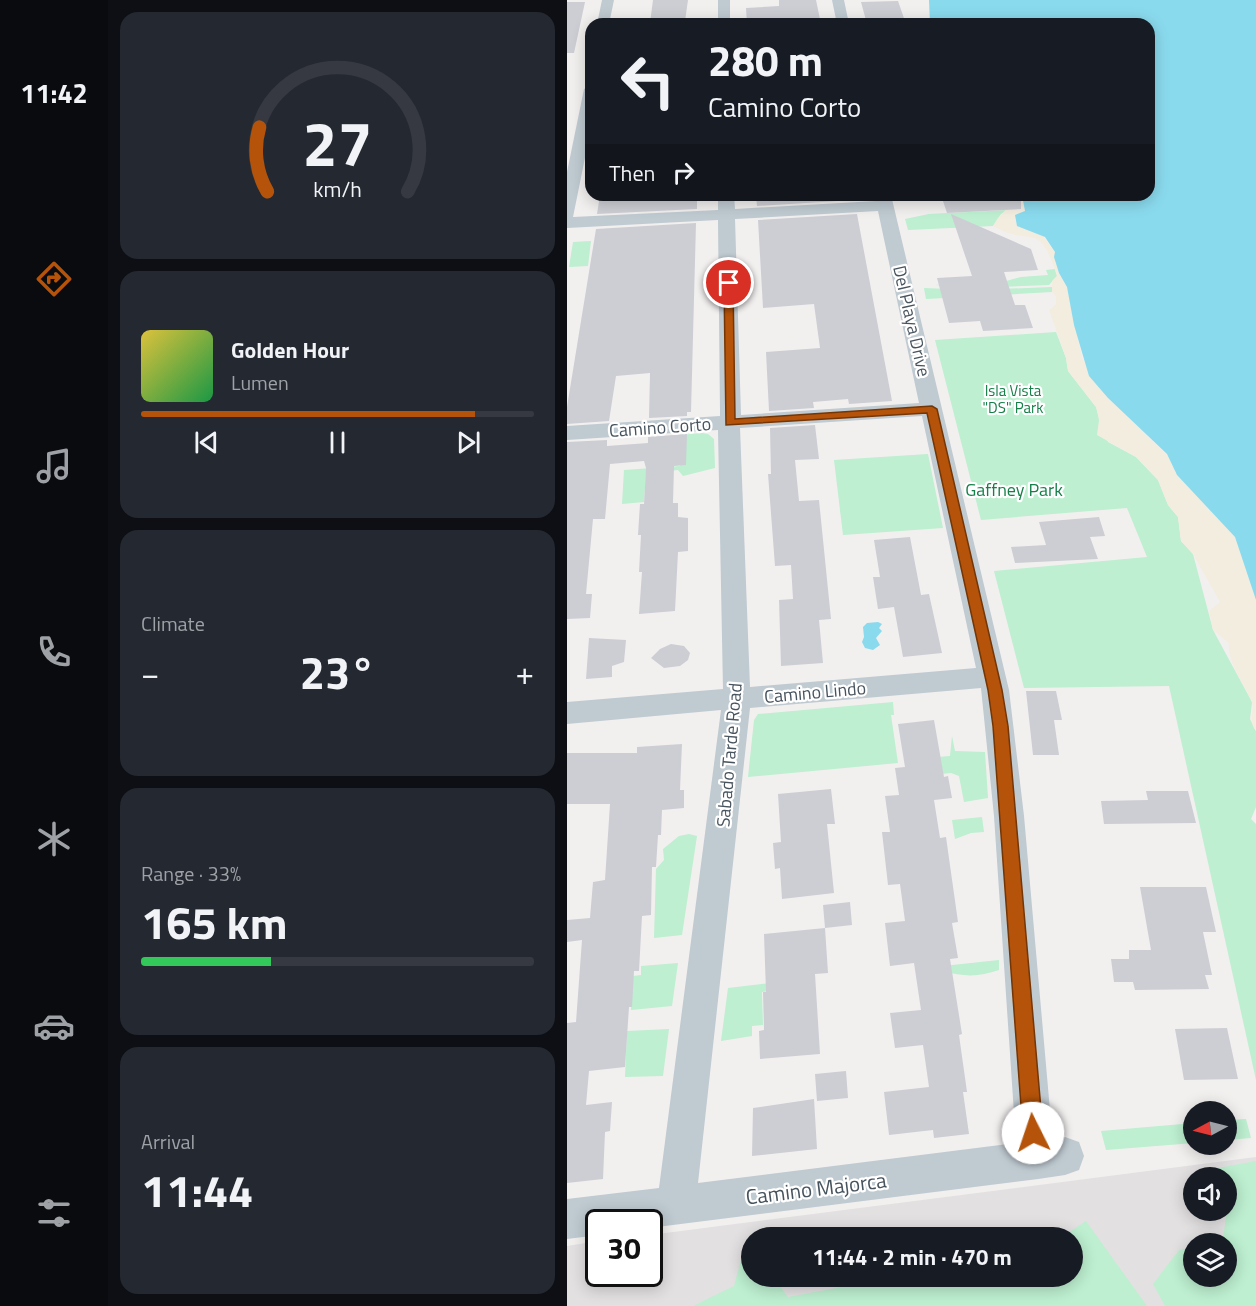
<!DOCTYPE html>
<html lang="en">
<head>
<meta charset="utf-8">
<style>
  :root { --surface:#171b24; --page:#242831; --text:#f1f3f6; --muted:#9ea1a6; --line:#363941; --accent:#b45309 }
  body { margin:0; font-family:"Titillium Web",sans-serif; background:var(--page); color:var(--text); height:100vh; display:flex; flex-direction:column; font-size:22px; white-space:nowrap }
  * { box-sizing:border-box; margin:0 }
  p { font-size:20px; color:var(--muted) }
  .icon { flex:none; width:33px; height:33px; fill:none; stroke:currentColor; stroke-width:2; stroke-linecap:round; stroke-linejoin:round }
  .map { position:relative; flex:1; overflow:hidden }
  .sheet { display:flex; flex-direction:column; gap:12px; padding:12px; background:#0d0f14; width:459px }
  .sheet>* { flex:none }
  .hud { position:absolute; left:18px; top:18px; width:570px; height:183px; border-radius:18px; box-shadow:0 3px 15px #0003; background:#171b24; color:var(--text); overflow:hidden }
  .needle { width:39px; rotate:263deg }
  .fabs { position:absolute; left:616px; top:1101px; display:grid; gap:12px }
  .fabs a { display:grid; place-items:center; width:54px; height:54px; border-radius:50%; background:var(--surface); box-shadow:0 3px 15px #0003; font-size:30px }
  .speed { position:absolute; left:18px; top:1209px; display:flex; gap:12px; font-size:30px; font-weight:700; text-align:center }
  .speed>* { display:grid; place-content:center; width:78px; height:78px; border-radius:50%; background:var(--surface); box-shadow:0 3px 15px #0003; line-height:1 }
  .speed .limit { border:3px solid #111; border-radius:9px; background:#fff; color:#111 }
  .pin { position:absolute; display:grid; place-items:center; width:51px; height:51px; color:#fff; margin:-26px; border:3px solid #fff; border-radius:50%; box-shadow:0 2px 6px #0007 }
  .me { position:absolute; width:66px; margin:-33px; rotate:356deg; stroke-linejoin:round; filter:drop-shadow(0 0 4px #0008) }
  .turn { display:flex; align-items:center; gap:21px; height:126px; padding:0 24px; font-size:27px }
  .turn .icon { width:78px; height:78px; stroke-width:2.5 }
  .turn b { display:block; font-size:42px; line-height:51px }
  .then { display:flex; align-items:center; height:57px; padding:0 24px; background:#0003; gap:12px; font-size:22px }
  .big { font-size:45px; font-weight:700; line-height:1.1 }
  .sheet .tile { flex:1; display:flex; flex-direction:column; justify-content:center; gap:9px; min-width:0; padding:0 21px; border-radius:18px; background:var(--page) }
  .sheet .dial { align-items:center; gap:0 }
  .dial svg { height:156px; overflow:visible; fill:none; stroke:var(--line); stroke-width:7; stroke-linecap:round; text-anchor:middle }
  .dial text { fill:var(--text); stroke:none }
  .song { display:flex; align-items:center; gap:18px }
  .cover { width:72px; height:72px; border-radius:9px; background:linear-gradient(135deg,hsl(50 70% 55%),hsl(140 70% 35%)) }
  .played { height:6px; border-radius:3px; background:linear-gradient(90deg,var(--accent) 85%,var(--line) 85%) }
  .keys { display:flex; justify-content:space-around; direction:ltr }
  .heat { display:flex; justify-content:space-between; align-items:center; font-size:33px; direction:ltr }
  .charge { height:9px; border-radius:4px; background:linear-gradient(90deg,#34c759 33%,var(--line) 0) }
  .trip { position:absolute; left:174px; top:1227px; width:342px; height:60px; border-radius:30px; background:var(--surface); box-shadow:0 3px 15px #0003; font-weight:700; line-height:60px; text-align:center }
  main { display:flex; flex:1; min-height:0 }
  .tab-bar { display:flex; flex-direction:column; width:108px; justify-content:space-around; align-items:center; background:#090b0e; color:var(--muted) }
  .tab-bar .icon { width:42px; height:42px }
  .tab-bar .on { color:var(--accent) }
  .tab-bar b { font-size:27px; color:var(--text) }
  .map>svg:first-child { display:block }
  .education { fill:#e3e0e1; fill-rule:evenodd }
  .green { fill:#bdefd0 }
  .sand { fill:#f3ede0 }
  .water { fill:#8adaed }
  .building { fill:#ccced4 }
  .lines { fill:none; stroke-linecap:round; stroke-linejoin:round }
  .minor { fill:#bfcad1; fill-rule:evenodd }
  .route { fill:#b45309; stroke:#753606; stroke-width:1.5 }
  .labels { text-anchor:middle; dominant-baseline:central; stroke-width:4.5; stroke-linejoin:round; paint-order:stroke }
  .far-park-label { font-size:15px; fill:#167f49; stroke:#fff }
  .street-label { font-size:18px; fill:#47535d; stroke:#fff }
  .park-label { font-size:18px; fill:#167f49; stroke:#fff }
  .near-street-label { font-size:21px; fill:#47535d; stroke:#fff }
</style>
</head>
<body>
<main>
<nav class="tab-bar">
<b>11:42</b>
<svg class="icon on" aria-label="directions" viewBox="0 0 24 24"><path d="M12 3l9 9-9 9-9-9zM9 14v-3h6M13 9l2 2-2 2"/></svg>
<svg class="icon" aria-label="music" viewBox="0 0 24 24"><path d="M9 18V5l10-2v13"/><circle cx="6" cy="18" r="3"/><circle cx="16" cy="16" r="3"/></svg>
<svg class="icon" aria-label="phone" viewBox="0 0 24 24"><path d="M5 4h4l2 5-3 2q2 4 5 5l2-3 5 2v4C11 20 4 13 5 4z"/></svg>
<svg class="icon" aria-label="climate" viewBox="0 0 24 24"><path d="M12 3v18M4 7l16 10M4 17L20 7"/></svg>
<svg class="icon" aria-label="car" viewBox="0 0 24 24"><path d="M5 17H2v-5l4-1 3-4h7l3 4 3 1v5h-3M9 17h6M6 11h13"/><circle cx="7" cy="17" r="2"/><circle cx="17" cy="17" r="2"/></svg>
<svg class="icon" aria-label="filters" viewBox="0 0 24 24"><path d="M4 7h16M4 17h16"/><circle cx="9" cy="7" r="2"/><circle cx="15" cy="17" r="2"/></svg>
</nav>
<section class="sheet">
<div class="tile dial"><svg viewBox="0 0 100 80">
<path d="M14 69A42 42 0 1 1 86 69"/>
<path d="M14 69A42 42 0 0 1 10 36" stroke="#b45309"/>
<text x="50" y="56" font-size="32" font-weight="700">27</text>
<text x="50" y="72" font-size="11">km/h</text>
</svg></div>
<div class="tile">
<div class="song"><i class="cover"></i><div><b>Golden Hour</b><p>Lumen</p></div></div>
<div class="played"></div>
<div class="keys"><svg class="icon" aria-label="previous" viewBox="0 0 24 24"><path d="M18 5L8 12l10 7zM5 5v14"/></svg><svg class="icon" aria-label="pause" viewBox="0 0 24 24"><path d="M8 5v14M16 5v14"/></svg><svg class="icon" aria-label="next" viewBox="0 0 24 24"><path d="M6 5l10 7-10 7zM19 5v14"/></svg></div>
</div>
<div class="tile"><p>Climate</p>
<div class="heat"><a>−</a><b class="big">23°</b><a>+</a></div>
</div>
<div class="tile"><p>Range · 33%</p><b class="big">165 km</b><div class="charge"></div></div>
<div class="tile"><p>Arrival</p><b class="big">11:44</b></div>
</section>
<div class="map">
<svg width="689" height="1306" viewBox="0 0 689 1306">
  <rect width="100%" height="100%" fill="#f2efef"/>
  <path class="education" d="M 689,1157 L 689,1306 L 0,1306 L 0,1246 L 31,1241 L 32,1274 L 82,1274 L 83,1235 ZM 627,1178 L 660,1178 L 660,1210 L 627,1210 ZM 184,1238 L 506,1238 L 506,1276 L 184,1276 ZM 627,1244 L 660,1244 L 660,1276 L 627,1276 Z"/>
  <path class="green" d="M 441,210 L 434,214 L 426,226 L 341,230 L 338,219 L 362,214 Z
    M 24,241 L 21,266 L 2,267 L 6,242 Z
    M 488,269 L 490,276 L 482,285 L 408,288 L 368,285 L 439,281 L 454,277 L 481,275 L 479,270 Z
    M 485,287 L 485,292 L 359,299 L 357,288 L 408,290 Z
    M 489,332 L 499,358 L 501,371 L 529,407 L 541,442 L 569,457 L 591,480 L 601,505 L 611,517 L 614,541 L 626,554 L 646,630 L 685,702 L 683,719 L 689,731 L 689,807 L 684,819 L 689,824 L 689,1080 L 602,686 L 457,688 L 427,571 L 580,557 L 560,508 L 414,520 L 368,340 Z
    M 135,433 L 141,434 L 147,439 L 148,468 L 116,476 L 111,470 L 79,473 L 77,502 L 55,504 L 57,470 L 113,466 L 114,441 L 102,436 Z
    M 361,454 L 376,528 L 276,535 L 267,460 Z
    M 326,702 L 327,715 L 324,715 L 331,763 L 181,777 L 187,720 L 191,714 Z
    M 385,736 L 388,751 L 418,752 L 421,798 L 397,802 L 392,776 L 384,773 L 374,774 L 371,757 L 383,756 Z
    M 415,817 L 417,832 L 404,833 L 388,839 L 385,820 Z
    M 122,834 L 130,836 L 115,935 L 87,938 L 89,869 L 97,860 L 96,849 L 112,836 Z
    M 432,960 L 432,970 C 412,977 397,977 376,971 L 376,966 Z
    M 111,963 L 105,1006 L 64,1010 L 66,976 L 74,975 L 74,966 Z
    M 219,981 L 219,989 L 195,992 L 196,1025 L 185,1026 L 185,1036 L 154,1041 L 161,988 Z
    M 102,1029 L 96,1076 L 58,1077 L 60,1031 Z
    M 679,1119 L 684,1138 L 660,1140 L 660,1120 Z
    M 627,1123 L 627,1143 L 539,1150 L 534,1131 Z
    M 689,1161 L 689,1306 L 598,1306 L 586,1284 L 612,1250 L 627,1247 L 627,1276 L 660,1276 L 660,1244 L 640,1243 L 656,1239 L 660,1210 L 660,1178 L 649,1177 L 645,1169 Z
    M 519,1221 L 580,1306 L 126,1306 L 167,1286 L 174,1260 L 184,1257 L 184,1276 L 206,1277 L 221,1297 L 329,1277 L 506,1276 L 506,1238 L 495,1237 Z"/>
  <path class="sand" d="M 440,195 L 455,195 L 458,211 L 488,252 L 492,273 L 500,287 L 515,358 L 541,398 L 600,455 L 610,475 L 668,537 L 689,600 L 689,731 C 680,720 689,710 684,700 C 676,682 660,662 662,643 L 646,630 L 642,611 L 653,602 L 626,554 L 614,541 L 611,517 L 601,505 L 591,480 L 569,457 L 530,435 L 532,420 L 529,407 L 501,371 L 499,358 L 482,310 L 489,304 L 489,297 L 485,292 L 485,281 L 490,276 C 471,218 467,249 426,226 L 431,218 L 442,206 Z"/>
  <path class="water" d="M 362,0 L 689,0 L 689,600 L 668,537 L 610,475 L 600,454 L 541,398 L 522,376 L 507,325 L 500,287 L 492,273 L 487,257 L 488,252 L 478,237 L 450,226 L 448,215 L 458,211 L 455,195 L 582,195 L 582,24 L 363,24 Z
    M 311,622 L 315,624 L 312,628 L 315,631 L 309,638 L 313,645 L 306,650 L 298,648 L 295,642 L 297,637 L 296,627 L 300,623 Z"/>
  <path class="building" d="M 86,0 L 121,0 L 118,21 L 105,22 L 105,24 L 83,23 Z
    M 212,0 L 249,0 L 254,24 L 180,24 L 179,8 L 212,6 Z
    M 331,1 L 339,24 L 300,24 L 294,2 Z
    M 0,2 L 18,2 L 7,53 L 0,53 Z
    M 33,195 L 130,195 L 130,209 L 30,214 Z
    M 224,195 L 286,195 L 287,200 L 190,206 L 189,197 Z
    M 374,195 L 454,195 L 454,209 L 380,213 Z
    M 290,214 L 325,401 L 282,404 L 281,399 L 246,402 L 247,408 L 202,411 L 199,352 L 253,348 L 247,304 L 196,308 L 191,220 Z
    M 384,214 L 464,249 L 471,270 L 437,272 L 448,305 L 458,305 L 466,328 L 416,331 L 413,321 L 382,323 L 370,278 L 405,276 Z
    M 129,223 L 124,412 L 120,412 L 120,416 L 82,418 L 83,373 L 49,376 L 42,421 L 0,424 L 0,407 L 29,229 Z
    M 248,425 L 252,459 L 228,460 L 232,501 L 252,500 L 264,619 L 252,620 L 256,663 L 214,666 L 212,600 L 226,599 L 224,565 L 208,566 L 201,474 L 204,474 L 203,428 Z
    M 120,434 L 119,465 L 107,466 L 106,503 L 111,503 L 111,517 L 121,518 L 121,551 L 111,552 L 108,611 L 72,614 L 75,572 L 72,572 L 74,535 L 71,535 L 73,504 L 77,504 L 79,468 L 77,461 L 43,464 L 38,519 L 26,519 L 19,594 L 25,594 L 23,618 L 0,619 L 0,442 L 40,440 L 40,446 L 81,443 L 81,437 Z
    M 532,517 L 538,536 L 523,537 L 531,559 L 448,563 L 444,547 L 479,545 L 472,522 Z
    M 343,537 L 354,595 L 362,594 L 375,653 L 336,657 L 327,607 L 311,609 L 306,577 L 313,577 L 307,540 Z
    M 22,638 L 59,640 L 57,662 L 45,666 L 45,677 L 19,679 Z
    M 104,644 L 117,646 L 123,653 L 121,660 L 113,666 L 97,668 L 84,658 L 93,649 Z
    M 459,691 L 489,691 L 495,720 L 487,720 L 492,755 L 466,755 Z
    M 367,720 L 377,777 L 381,776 L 385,798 L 367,800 L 373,838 L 379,837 L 391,922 L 385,923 L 391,958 L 383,959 L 395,1034 L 392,1035 L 400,1092 L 396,1092 L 402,1134 L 367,1138 L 366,1130 L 322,1135 L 317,1092 L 362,1087 L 356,1045 L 328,1048 L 323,1013 L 354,1010 L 347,963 L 323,966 L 318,923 L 338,921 L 333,884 L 321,885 L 315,832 L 323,832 L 318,796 L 332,795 L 328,768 L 338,767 L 331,724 Z
    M 115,744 L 113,790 L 117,790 L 117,808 L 95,810 L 94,835 L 91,835 L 89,867 L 85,867 L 84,915 L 75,916 L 72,971 L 67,971 L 65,1007 L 62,1007 L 58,1067 L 22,1071 L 19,1105 L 45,1102 L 43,1131 L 38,1132 L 36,1179 L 0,1183 L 0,1023 L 9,1022 L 15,940 L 0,942 L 0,920 L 23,918 L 26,882 L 38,880 L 43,804 L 0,804 L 0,753 L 70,753 L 70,747 Z
    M 264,789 L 268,824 L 260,824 L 267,893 L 215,899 L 213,868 L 208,869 L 206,843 L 214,842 L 211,794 Z
    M 579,791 L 621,791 L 629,823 L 537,824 L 534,801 L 581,800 Z
    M 573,887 L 639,887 L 649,932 L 636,932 L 645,975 L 638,975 L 642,989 L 568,990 L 566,982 L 547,982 L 544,959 L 562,959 L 562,950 L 584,950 Z
    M 283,902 L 285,925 L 258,928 L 256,905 Z
    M 258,928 L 261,973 L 248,974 L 253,1054 L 193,1059 L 192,1031 L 197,1030 L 196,992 L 199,992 L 197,934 Z
    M 660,1028 L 671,1079 L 617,1080 L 608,1029 Z
    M 279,1071 L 281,1098 L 250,1101 L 248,1074 Z
    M 247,1099 L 250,1149 L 185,1156 L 186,1108 Z"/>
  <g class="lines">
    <path class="minor" d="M 35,0 L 47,0 L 42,24 L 30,24 Z
      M 151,0 L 163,0 L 163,24 L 151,24 Z
      M 265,0 L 277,0 L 282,24 L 270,24 Z
      M 24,85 L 24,128 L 6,217 L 151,210 L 151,195 L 167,195 L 168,209 L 309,201 L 308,195 L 324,195 L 442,690 L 457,816 L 485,1133 L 486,1138 L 498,1137 L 512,1142 L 517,1156 L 512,1170 L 498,1175 L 471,1179 L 82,1228 L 82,1222 L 32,1222 L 32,1235 L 0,1239 L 0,1199 L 92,1188 L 154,710 L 0,724 L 0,702 L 156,689 L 151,430 L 0,440 L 0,426 L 153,416 L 153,411 L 151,220 L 0,228 L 0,172 L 17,89 ZM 311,211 L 352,403 L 174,415 L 168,219 ZM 355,416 L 409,668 L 183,687 L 173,428 ZM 414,688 L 427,816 L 449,1143 L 131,1183 L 183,708 Z"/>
  </g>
  <path class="route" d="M 162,280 L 166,283 L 168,419 L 365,406 L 370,409 L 435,690 L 441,726 L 476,1133 L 473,1140 L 466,1142 L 459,1140 L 456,1133 L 426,726 L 421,690 L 360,413 L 159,425 L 157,283 Z"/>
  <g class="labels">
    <g class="far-park-label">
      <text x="446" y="390">Isla Vista<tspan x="446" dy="17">"DS" Park</tspan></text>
    </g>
    <g class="street-label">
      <text transform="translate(345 321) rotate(77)">Del Playa Drive</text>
      <text transform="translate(93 427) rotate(-4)">Camino Corto</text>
      <text transform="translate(248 692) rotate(-5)">Camino Lindo</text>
      <text transform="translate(162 755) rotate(-85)">Sabado Tarde Road</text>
    </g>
    <g class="park-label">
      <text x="447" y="489">Gaffney Park</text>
    </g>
    <g class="near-street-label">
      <text transform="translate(249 1188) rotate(-7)">Camino Majorca</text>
    </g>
  </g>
</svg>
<div class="fabs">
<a><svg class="needle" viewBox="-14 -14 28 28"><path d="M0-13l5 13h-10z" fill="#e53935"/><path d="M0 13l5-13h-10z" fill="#9ea1a6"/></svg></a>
<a><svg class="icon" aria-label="sound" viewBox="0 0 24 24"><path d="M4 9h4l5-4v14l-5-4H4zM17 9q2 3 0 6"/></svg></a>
<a><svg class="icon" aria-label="layers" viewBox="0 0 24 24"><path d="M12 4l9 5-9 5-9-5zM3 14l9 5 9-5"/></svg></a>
</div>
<div class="speed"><div class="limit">30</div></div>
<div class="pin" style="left:162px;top:283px;background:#d93025"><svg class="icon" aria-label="arrive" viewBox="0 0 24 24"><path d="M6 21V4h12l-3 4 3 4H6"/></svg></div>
<svg class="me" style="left:466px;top:1133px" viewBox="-20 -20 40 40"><circle r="19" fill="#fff"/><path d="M0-13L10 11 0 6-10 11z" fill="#b45309"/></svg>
<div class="trip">11:44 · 2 min · 470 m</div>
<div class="hud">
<div class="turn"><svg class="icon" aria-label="left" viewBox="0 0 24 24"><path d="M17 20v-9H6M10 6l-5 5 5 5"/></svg><div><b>280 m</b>Camino Corto</div></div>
<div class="then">Then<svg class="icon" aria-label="right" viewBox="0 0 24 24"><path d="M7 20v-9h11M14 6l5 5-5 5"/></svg></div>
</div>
</div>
</main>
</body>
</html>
